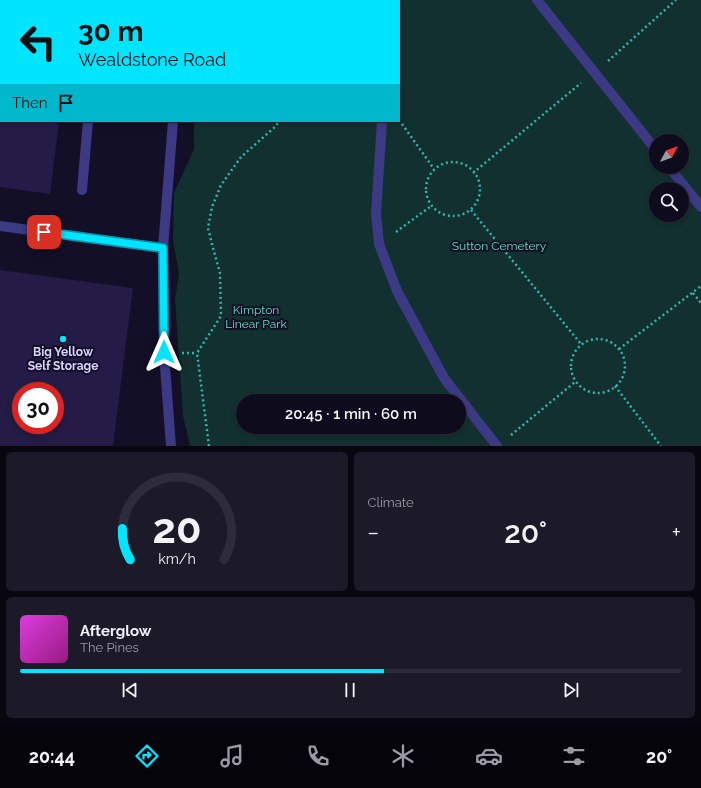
<!DOCTYPE html>
<html lang="en">
<head>
<meta charset="utf-8">
<style>
  :root { --surface:#0e0b1c; --page:#1c1929; --text:#f1f3f6; --muted:#9b9ba3; --line:#2e2b3b; --accent:#00e5ff }
  body { margin:0; font-family:Raleway,sans-serif; background:var(--page); color:var(--text); height:100vh; display:flex; flex-direction:column; font-size:15px; white-space:nowrap }
  * { box-sizing:border-box; margin:0 }
  p { font-size:13px; color:var(--muted) }
  .icon { flex:none; width:22px; height:22px; fill:none; stroke:currentColor; stroke-width:2; stroke-linecap:round; stroke-linejoin:round }
  .map { position:relative; height:446px; overflow:hidden }
  .sheet { display:flex; flex-direction:column; gap:6px; padding:6px; background:#08060f; flex:1 }
  .sheet>* { flex:none }
  .banner { position:absolute; left:0px; top:0px; width:400px; height:122px; box-shadow:0 2px 6px #0003,0 0 0 1px var(--line); background:#00e5ff; color:#111; overflow:hidden }
  .needle { width:26px; rotate:49deg }
  .fabs { position:absolute; left:649px; top:134px; display:grid; gap:8px }
  .fabs a { display:grid; place-items:center; width:40px; height:40px; border-radius:50%; background:var(--surface); box-shadow:0 2px 6px #0003,0 0 0 1px var(--line); font-size:20px }
  .speed { position:absolute; left:12px; top:382px; display:flex; gap:8px; font-size:20px; font-weight:700; text-align:center }
  .speed>* { display:grid; place-content:center; width:52px; height:52px; border-radius:50%; background:var(--surface); box-shadow:0 2px 6px #0003,0 0 0 1px var(--line); line-height:1 }
  .speed .limit { border:6px solid #d22; background:#fff; color:#111 }
  .pin { position:absolute; display:grid; place-items:center; width:34px; height:34px; color:#fff; margin:-17px; border-radius:8px; box-shadow:0 2px 6px #0006 }
  .me { position:absolute; width:44px; margin:-22px; rotate:0deg; stroke-linejoin:round; filter:drop-shadow(0 0 3px #0008) }
  .turn { display:flex; align-items:center; gap:14px; height:84px; padding:0 12px; font-size:18px }
  .turn .icon { width:52px; height:52px; stroke-width:2.5 }
  .turn b { display:block; font-size:28px; line-height:34px }
  .then { display:flex; align-items:center; height:38px; padding:0 12px; background:#0003; gap:8px; font-size:15px }
  .big { font-size:30px; font-weight:600; line-height:1.1 }
  .sheet .widget { flex:1; display:flex; flex-direction:column; justify-content:center; gap:6px; min-width:0; padding:0 14px; border-radius:6px; background:var(--page) }
  .sheet .dial { align-items:center; gap:0 }
  .dial svg { height:104px; overflow:visible; fill:none; stroke:var(--line); stroke-width:7; stroke-linecap:round; text-anchor:middle }
  .dial text { fill:var(--text); stroke:none }
  .song { display:flex; align-items:center; gap:12px }
  .cover { width:48px; height:48px; border-radius:6px; background:linear-gradient(135deg,hsl(300 70% 55%),hsl(310 70% 35%)) }
  .played { height:4px; border-radius:2px; background:linear-gradient(90deg,var(--accent) 55%,var(--line) 55%) }
  .keys { display:flex; justify-content:space-around; direction:ltr }
  .heat { display:flex; justify-content:space-between; align-items:center; font-size:22px; direction:ltr }
  .sheet .tiles { flex:1; display:grid; gap:6px; grid-template-columns:1fr 1fr }
  .widget:last-child { grid-column:span 2 }
  .trip { position:absolute; left:236px; top:394px; width:230px; height:40px; border-radius:20px; background:var(--surface); box-shadow:0 2px 6px #0003,0 0 0 1px var(--line); font-weight:600; line-height:40px; text-align:center }
  .tabs { display:flex; height:64px; justify-content:space-around; align-items:center; background:#06040b; color:var(--muted) }
  .tabs .icon { width:28px; height:28px }
  .tabs .active { color:var(--accent) }
  .tabs b { font-size:18px; color:var(--text) }
  .map>svg:first-child { display:block }
  .green { fill:#12302f; fill-rule:evenodd }
  .building { fill:#241b47; fill-rule:evenodd }
  .lines { fill:none; stroke-linecap:round; stroke-linejoin:round }
  .path { stroke:#2fb8b0; stroke-width:2.5; stroke-dasharray:2 3; stroke-linecap:butt }
  .service { stroke:#3d3a85; stroke-width:10 }
  .minor { stroke:#3d3a85; stroke-width:10 }
  .route-casing { stroke:#0095a6; stroke-width:10 }
  .route { stroke:#00e5ff; stroke-width:7 }
  .poi-dot { fill:#00e5ff; stroke:#130f26; stroke-width:1.5 }
  .labels { text-anchor:middle; dominant-baseline:central; stroke-width:4; stroke-linejoin:round; paint-order:stroke }
  .park-label { font-size:12px; fill:#5fe0c0; stroke:#130f26 }
  .poi-label { font-size:12px; font-weight:bold; fill:#d9d4ff; stroke:#130f26 }
</style>
</head>
<body>
<div class="map">
<svg width="701" height="446" viewBox="0 0 701 446">
  <rect width="100%" height="100%" fill="#130f26"/>
  <path class="green" d="M 188,0 L 701,0 L 701,446 L 190,446 L 183,416 L 175,299 L 179,274 L 173,241 L 174,193 L 194,149 L 194,121 L 399,121 L 399,1 L 187,1 ZM 656,141 L 682,141 L 682,167 L 656,167 ZM 656,189 L 682,189 L 682,215 L 656,215 ZM 243,401 L 459,401 L 459,427 L 243,427 Z"/>
  <path class="building" d="M 0,121 L 59,121 L 50,194 L 0,187 Z
    M 0,270 L 133,288 L 113,446 L 0,446 ZM 21,391 L 55,391 L 55,425 L 21,425 Z"/>
  <g class="lines">
    <path class="path" d="M 273,1 L 273,0
      M 608,61 L 676,0
      M 402,124 L 434,169
      M426 189a27 27 0 1 1 54 0a27 27 0 1 1-54 0Z
      M 473,173 L 581,83
      M 471,210 L 581,344
      M 396,232 L 431,206
      M 693,293 L 701,303
      M571 366a27 27 0 1 1 54 0a27 27 0 1 1-54 0Z
      M 619,349 L 701,286
      M 182,353 L 197,353
      M 615,386 L 661,446
      M 511,435 L 575,382
      M 209,446 L 197,353 L 221,316 L 220,273 L 213,248 L 208,228 L 212,207 L 221,185 L 241,157 L 276,126 L 279,121"/>
    <path class="service" d="M 537,0 L 656,150
      M 100,1 L 100,0
      M 392,1 L 392,0
      M 382,121 L 376,214 L 379,244 L 397,291 L 444,378 L 497,446
      M 669,167 L 701,207
      M 82,190 L 88,121"/>
    <path class="minor" d="M 182,1 L 183,0
      M 0,226 L 163,248
      M 171,446 L 164,353 L 163,248 L 173,121"/>
  </g>
  <g class="lines">
    <g class="route-casing">
      <path id="route" d="M 44,232 L 163,248 L 164,352"/>
    </g>
    <use href="#route" class="route"/>
  </g>
  <circle class="poi-dot" cx="63" cy="339" r="4"/>
  <g class="labels">
    <g class="park-label">
      <text x="499" y="246">Sutton Cemetery</text>
      <text x="256" y="310">Kimpton<tspan x="256" dy="14">Linear Park</tspan></text>
    </g>
    <g class="poi-label">
      <text x="63" y="352">Big Yellow<tspan x="63" dy="14">Self Storage</tspan></text>
    </g>
  </g>
</svg>
<div class="fabs">
<a><svg class="needle" viewBox="-14 -14 28 28"><path d="M0-13l5 13h-10z" fill="#e53935"/><path d="M0 13l5-13h-10z" fill="#9b9ba3"/></svg></a>
<a><svg class="icon" aria-label="search" viewBox="0 0 24 24"><circle cx="10" cy="10" r="6"/><path d="M15 15l6 6"/></svg></a>
</div>
<div class="speed"><div class="limit">30</div></div>
<div class="pin" style="left:44px;top:232px;background:#d93025"><svg class="icon" aria-label="arrive" viewBox="0 0 24 24"><path d="M6 21V4h12l-3 4 3 4H6"/></svg></div>
<svg class="me" style="left:164px;top:352px" viewBox="-20 -20 40 40"><path d="M0-17L14 15 0 8-14 15z" fill="#00e5ff" stroke="#fff" stroke-width="4"/></svg>
<div class="trip">20:45 · 1 min · 60 m</div>
<div class="banner">
<div class="turn"><svg class="icon" aria-label="left" viewBox="0 0 24 24"><path d="M17 20v-9H6M10 6l-5 5 5 5"/></svg><div><b>30 m</b>Wealdstone Road</div></div>
<div class="then">Then<svg class="icon" aria-label="arrive" viewBox="0 0 24 24"><path d="M6 21V4h12l-3 4 3 4H6"/></svg></div>
</div>
</div>
<section class="sheet">
<div class="tiles">
<div class="widget dial"><svg viewBox="0 0 100 80">
<path d="M14 69A42 42 0 1 1 86 69"/>
<path d="M14 69A42 42 0 0 1 8 45" stroke="#00e5ff"/>
<text x="50" y="56" font-size="32" font-weight="700">20</text>
<text x="50" y="72" font-size="11">km/h</text>
</svg></div>
<div class="widget"><p>Climate</p>
<div class="heat"><a>−</a><b class="big">20°</b><a>+</a></div>
</div>
<div class="widget">
<div class="song"><i class="cover"></i><div><b>Afterglow</b><p>The Pines</p></div></div>
<div class="played"></div>
<div class="keys"><svg class="icon" aria-label="previous" viewBox="0 0 24 24"><path d="M18 5L8 12l10 7zM5 5v14"/></svg><svg class="icon" aria-label="pause" viewBox="0 0 24 24"><path d="M8 5v14M16 5v14"/></svg><svg class="icon" aria-label="next" viewBox="0 0 24 24"><path d="M6 5l10 7-10 7zM19 5v14"/></svg></div>
</div>
</div>
</section>
<nav class="tabs">
<b>20:44</b>
<svg class="icon active" aria-label="directions" viewBox="0 0 24 24"><path d="M12 3l9 9-9 9-9-9zM9 14v-3h6M13 9l2 2-2 2"/></svg>
<svg class="icon" aria-label="music" viewBox="0 0 24 24"><path d="M9 18V5l10-2v13"/><circle cx="6" cy="18" r="3"/><circle cx="16" cy="16" r="3"/></svg>
<svg class="icon" aria-label="phone" viewBox="0 0 24 24"><path d="M5 4h4l2 5-3 2q2 4 5 5l2-3 5 2v4C11 20 4 13 5 4z"/></svg>
<svg class="icon" aria-label="climate" viewBox="0 0 24 24"><path d="M12 3v18M4 7l16 10M4 17L20 7"/></svg>
<svg class="icon" aria-label="car" viewBox="0 0 24 24"><path d="M5 17H2v-5l4-1 3-4h7l3 4 3 1v5h-3M9 17h6M6 11h13"/><circle cx="7" cy="17" r="2"/><circle cx="17" cy="17" r="2"/></svg>
<svg class="icon" aria-label="filters" viewBox="0 0 24 24"><path d="M4 7h16M4 17h16"/><circle cx="9" cy="7" r="2"/><circle cx="15" cy="17" r="2"/></svg>
<b>20°</b>
</nav>
</body>
</html>
